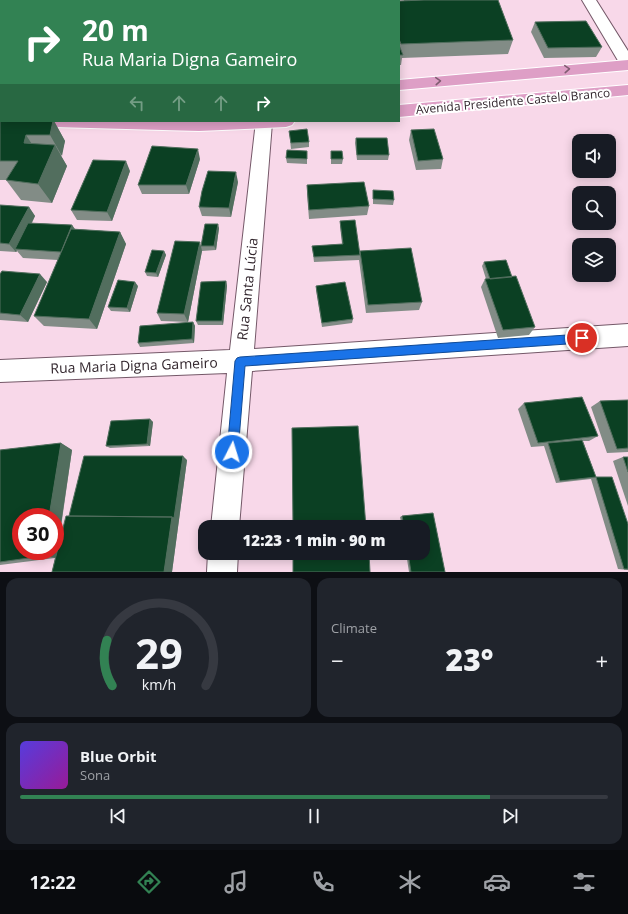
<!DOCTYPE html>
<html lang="en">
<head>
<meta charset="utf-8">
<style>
  :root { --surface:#171b24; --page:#20242c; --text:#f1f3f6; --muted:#9ea1a6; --line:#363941; --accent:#328253 }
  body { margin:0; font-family:"Open Sans",sans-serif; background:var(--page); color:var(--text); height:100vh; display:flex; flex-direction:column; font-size:15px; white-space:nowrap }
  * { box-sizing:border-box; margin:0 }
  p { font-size:13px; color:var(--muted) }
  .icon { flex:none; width:22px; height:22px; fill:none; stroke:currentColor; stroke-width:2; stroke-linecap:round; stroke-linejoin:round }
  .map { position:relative; height:572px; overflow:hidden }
  .details { display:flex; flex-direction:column; gap:6px; padding:6px; background:#0d0f14; flex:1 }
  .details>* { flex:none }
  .top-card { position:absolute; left:0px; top:0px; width:400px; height:122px; box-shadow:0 2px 10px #0003; background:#328253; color:#fff; overflow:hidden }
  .controls { position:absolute; left:572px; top:134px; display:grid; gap:8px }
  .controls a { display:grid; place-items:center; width:44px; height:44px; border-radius:8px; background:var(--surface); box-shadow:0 2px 10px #0003; font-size:20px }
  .speed { position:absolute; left:12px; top:508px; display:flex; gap:8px; font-size:20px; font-weight:700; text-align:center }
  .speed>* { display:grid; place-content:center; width:52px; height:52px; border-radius:50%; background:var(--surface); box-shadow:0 2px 10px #0003; line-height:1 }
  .speed .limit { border:6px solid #d22; background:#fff; color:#111 }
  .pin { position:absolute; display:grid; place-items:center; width:34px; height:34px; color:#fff; margin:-17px; border:2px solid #fff; border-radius:50%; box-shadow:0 1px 4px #0007 }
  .me { position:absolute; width:44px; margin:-22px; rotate:5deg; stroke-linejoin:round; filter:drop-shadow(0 0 3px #0008) }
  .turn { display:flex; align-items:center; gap:14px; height:84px; padding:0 16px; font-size:18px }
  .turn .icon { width:52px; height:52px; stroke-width:2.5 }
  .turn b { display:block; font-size:28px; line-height:34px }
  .lanes { display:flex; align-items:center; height:38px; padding:0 16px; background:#0003; justify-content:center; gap:20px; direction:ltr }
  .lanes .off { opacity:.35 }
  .big { font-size:30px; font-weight:800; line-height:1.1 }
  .details .tile { flex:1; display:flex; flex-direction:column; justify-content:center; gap:6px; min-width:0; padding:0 14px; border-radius:12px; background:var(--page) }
  .details .dial { align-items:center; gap:0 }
  .dial svg { height:104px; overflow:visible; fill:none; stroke:var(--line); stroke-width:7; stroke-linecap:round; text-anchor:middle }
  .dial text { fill:var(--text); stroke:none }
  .song { display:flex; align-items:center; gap:12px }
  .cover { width:48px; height:48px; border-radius:6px; background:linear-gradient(135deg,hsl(250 70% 55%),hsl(300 70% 35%)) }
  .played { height:4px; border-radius:2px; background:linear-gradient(90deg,var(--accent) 80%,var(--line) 80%) }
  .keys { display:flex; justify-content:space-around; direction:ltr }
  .heat { display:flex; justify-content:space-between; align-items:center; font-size:22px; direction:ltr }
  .details .tiles { flex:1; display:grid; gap:6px; grid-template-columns:1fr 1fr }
  .tile:last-child { grid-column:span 2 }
  .trip { position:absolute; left:198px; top:520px; width:232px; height:40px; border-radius:12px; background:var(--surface); box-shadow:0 2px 10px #0003; font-weight:800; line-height:40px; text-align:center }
  .dock { display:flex; height:64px; justify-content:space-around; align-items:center; background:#090b0e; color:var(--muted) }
  .dock .icon { width:28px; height:28px }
  .dock .selected { color:var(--accent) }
  .dock b { font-size:18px; color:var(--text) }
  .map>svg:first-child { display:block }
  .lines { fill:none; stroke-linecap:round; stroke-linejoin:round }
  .street-casing { stroke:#745868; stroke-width:2 }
  .primary-casing { stroke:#fff; stroke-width:2 }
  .street { fill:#fff; fill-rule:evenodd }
  .primary { fill:#de9fc6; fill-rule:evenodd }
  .wall { fill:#828c86 }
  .shaded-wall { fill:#526e5e }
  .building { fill:#0b4023; stroke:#526e5e }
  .oneway { stroke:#805d72 }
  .route { fill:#1a73e8; stroke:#114b97 }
  .labels { text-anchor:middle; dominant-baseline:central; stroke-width:4; stroke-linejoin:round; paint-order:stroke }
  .far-street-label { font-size:12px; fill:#33272e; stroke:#fff }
  .street-label { font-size:14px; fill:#33272e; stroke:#fff }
</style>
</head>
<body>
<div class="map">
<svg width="628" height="572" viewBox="0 0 628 572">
  <rect width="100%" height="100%" fill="#f8d8e9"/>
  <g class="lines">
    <g class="street-casing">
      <path id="street" d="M 259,0 L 273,0 L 273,1 L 259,1 Z
        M 582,0 L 596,0 L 628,51 L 628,69 L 622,67 L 620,64 Z
        M 256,121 L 270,121 L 272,123 L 254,349 L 628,324 L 628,346 L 252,371 L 239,527 L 211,527 L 227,373 L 0,382 L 0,360 L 230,350 Z
        M 208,553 L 238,553 L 237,572 L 207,572 Z"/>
    </g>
    <g class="primary-casing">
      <path id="primary" d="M 628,60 L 628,70 L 399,90 L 399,80 Z
        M 0,84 L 1,84 L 1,94 L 0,94 Z
        M 628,85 L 628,95 L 399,117 L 399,105 Z
        M 45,121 L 295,121 L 292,125 L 286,127 L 199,131 L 54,127 L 48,125 Z"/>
    </g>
    <use href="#street" class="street"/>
    <use href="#primary" class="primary"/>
  </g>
  <path class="wall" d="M 146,0 L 174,0 L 174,1 L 146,1 Z
    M 187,0 L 212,0 L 212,1 L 187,1 Z
    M 311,0 L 327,0 L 327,1 L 311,1 Z
    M 332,0 L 346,0 L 346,1 L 332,1 Z
    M 353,0 L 373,0 L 373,1 L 354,1 Z
    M 379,0 L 399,0 L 399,1 L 379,1 Z
    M 404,0 L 498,0 L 513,40 L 508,54 L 402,58 L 401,65 L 399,65 L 399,1 L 404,1 Z
    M 535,22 L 602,47 L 596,57 L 544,58 L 531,32 Z
    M 0,32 L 1,32 L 1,54 L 0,54 Z
    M 0,117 L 1,121 L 54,121 L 65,141 L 61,156 L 67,166 L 52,203 L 21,200 L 6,180 L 0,180 Z
    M 411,130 L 443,159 L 441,169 L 416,170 L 409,140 Z
    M 289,131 L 309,142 L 309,147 L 291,149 Z
    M 356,138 L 389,155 L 388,160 L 357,160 L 355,143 Z
    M 307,151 L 307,164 L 287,163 L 286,158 Z
    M 331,151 L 343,159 L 342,164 L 331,164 Z
    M 200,159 L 189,194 L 142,194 L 138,185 Z
    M 130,171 L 112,221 L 77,220 L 71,210 Z
    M 238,182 L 231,217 L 202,216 L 199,207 Z
    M 307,185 L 369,206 L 367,215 L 309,219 L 307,194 Z
    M 373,190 L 394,200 L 393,205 L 373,204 Z
    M 0,205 L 29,207 L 35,216 L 32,223 L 72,225 L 75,229 L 120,232 L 126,244 L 97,329 L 44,326 L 34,316 L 58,260 L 23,258 L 17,251 L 16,252 L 0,251 Z
    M 340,221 L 360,255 L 360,251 L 422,302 L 419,310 L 366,313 L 359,260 L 314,262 L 312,246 L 342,244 L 340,226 Z
    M 219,228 L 216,250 L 202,251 L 188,322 L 161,321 L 157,313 L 201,246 Z
    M 164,251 L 166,255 L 158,277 L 147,276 L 145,272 Z
    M 484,262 L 512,277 L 535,327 L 529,335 L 498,338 L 481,287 L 485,279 L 486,279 L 482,266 Z
    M 0,273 L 47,282 L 28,322 L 0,320 Z
    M 226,281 L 227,286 L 223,325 L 198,325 L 196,321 Z
    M 138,286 L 130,312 L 111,311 L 108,307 Z
    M 316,286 L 353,319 L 352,323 L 322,327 L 316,290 Z
    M 193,322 L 195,326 L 194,343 L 140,347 L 138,343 Z
    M 628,400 L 628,452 L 607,453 L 591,407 L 600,401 Z
    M 524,403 L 598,436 L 589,441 L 583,441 L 596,477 L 628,524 L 628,570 L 618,569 L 591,479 L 556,483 L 544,446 L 531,447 L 518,409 Z
    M 150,419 L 153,422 L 150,446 L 110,448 L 106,446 Z
    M 61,443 L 72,450 L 58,548 L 69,516 L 187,460 L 172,572 L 52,572 L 55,558 L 0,565 L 0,450 Z
    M 623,457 L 628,457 L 628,506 L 613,461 Z
    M 433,513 L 445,572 L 409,572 L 406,553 L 423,553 L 423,527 L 402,527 L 400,517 L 402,516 Z"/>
  <path class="shaded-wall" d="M 11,0 L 18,0 L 18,1 L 11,1 Z
    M 85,0 L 91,0 L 91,1 L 85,1 Z
    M 138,0 L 144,0 L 144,1 L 138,1 Z
    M 0,57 L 1,58 L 1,63 L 0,66 Z
    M 53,121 L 54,121 L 65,141 L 62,156 L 50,135 Z
    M 26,135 L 39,155 L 24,143 Z
    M 55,145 L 67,166 L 52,203 L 38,184 Z
    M 198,149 L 200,159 L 189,194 L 186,185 Z
    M 126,161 L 130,171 L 112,221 L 107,212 Z
    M 236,172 L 238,182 L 231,217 L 229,208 Z
    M 29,207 L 35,216 L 18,249 L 15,249 L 17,251 L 16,252 L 9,244 Z
    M 218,224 L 219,228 L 216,250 L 214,246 Z
    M 72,225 L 78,234 L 61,252 Z
    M 120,232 L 126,244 L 97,329 L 89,319 Z
    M 200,242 L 202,251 L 188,322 L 184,314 Z
    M 164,251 L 166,255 L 158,277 L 156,273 Z
    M 40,274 L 47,282 L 28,322 L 20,315 Z
    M 226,281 L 227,286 L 223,325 L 222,321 Z
    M 135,282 L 138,286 L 130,312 L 127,308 Z
    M 193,322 L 195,326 L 194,343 L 192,339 Z
    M 150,419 L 153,422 L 150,446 L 147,444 Z
    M 61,443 L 72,450 L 56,558 L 43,556 L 44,551 L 55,551 L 55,517 L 49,517 Z
    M 183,456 L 187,460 L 172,572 L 164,572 L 172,517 Z"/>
  <path class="building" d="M 0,0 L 11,0 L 11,1 L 1,1 L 1,6 L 0,6 Z
    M 28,0 L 85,0 L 85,1 L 27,1 Z
    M 114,0 L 138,0 L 138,1 L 114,1 Z
    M 217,0 L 230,0 L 230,1 L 217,1 Z
    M 424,0 L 498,0 L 513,40 L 401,44 L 399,39 L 399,1 Z
    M 586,21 L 602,47 L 548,48 L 535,22 Z
    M 0,32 L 1,32 L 1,48 L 0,48 Z
    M 399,45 L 403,55 L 399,55 Z
    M 0,117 L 1,117 L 1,121 L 53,121 L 50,135 L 26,135 L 24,143 L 55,145 L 38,184 L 6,180 L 18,161 L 0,161 Z
    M 307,129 L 309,142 L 291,143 L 289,131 Z
    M 434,129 L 443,159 L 418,161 L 411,130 Z
    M 356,138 L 387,138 L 389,155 L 357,155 Z
    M 152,146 L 198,149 L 186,185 L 138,185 Z
    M 287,150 L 307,151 L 307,159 L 286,158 Z
    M 331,151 L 342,151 L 343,159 L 331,159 Z
    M 93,160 L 126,161 L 107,212 L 71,210 Z
    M 208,171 L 236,172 L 229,208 L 199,207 L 202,191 Z
    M 364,182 L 369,206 L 309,210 L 307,185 Z
    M 373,190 L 393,191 L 394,200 L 373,199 Z
    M 0,205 L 29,207 L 9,244 L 0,243 Z
    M 355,220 L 360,255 L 314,257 L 312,246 L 343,244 L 340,221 Z
    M 28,223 L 72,225 L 61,252 L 15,249 Z
    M 205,224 L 218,224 L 214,246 L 201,246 Z
    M 71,229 L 120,232 L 89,319 L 34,316 Z
    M 175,241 L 200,242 L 184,314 L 157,313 Z
    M 411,248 L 422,302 L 368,305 L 360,251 Z
    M 152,250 L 164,251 L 156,273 L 145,272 Z
    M 506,260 L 512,277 L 490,279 L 484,262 Z
    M 2,271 L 40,274 L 20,315 L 0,313 L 0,274 Z
    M 516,276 L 535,327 L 503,330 L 485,279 Z
    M 118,280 L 135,282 L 127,308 L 108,307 Z
    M 226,281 L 222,321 L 196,321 L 201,282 Z
    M 345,282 L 353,319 L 322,323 L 316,286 Z
    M 193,322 L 192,339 L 138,343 L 140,326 Z
    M 582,397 L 598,436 L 538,443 L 524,403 Z
    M 628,400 L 628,448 L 617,449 L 600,401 Z
    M 150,419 L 147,444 L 106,446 L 111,421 Z
    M 358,426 L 366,527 L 293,527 L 292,428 Z
    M 582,440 L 596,477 L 612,477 L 628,524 L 628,569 L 624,569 L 596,477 L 560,481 L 548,443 Z
    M 61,443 L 49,517 L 21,517 L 21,551 L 44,551 L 43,556 L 0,562 L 0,450 Z
    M 84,456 L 183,456 L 174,518 L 172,517 L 69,516 Z
    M 623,457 L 628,457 L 628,472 Z
    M 433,513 L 445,572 L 411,572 L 408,553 L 423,553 L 423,527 L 404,527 L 402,516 Z
    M 66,516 L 172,517 L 164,572 L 52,572 Z
    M 293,553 L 369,553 L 370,572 L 293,572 Z"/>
  <defs><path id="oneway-chevron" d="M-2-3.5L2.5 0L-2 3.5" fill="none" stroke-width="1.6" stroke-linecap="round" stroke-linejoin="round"/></defs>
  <g class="oneway">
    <use href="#oneway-chevron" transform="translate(567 69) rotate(-4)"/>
    <use href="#oneway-chevron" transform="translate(438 81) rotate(-4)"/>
  </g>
  <path class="route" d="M 582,334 L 585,335 L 586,338 L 585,342 L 582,343 L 245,366 L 238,452 L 236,456 L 232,457 L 228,456 L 227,452 L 235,361 L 237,358 L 240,357 Z"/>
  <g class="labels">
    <g class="far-street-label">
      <text transform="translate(513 101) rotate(-5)">Avenida Presidente Castelo Branco</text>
    </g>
    <g class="street-label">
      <text transform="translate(247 289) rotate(-84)">Rua Santa Lúcia</text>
      <text transform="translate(134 365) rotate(-2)">Rua Maria Digna Gameiro</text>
    </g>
  </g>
</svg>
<div class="controls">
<a><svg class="icon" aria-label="sound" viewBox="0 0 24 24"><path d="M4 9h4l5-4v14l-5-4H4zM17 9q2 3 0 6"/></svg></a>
<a><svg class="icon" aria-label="search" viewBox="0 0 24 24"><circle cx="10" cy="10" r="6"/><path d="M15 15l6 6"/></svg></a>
<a><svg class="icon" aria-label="layers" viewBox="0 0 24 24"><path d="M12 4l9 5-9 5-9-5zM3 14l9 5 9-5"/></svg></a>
</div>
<div class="speed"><div class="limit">30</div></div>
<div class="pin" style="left:582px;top:338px;background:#d93025"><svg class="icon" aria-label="arrive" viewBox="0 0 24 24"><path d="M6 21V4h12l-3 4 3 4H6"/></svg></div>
<svg class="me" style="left:232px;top:452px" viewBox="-20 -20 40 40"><circle r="17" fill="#1a73e8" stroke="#fff" stroke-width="3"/><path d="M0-11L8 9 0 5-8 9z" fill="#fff"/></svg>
<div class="trip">12:23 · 1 min · 90 m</div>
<div class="top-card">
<div class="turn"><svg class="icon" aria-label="right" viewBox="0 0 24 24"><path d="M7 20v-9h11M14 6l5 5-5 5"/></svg><div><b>20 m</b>Rua Maria Digna Gameiro</div></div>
<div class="lanes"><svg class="icon off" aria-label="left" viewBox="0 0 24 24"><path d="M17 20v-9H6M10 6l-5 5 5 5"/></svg><svg class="icon off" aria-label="ahead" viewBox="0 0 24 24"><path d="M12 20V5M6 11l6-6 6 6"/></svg><svg class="icon off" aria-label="ahead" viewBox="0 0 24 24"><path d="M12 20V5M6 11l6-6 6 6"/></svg><svg class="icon" aria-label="right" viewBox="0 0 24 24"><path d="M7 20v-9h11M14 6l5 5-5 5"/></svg></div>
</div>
</div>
<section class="details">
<div class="tiles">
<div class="tile dial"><svg viewBox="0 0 100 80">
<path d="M14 69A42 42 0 1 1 86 69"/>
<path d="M14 69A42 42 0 0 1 10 34" stroke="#328253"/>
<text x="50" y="56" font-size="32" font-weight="700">29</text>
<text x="50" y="72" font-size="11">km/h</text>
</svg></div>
<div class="tile"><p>Climate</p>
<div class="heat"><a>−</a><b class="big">23°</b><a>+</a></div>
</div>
<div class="tile">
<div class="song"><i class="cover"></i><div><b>Blue Orbit</b><p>Sona</p></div></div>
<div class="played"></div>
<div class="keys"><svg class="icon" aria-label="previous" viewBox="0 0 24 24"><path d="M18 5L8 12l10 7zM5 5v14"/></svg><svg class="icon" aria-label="pause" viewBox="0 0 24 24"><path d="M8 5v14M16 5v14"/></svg><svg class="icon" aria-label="next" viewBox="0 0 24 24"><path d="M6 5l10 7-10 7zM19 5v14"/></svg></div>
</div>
</div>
</section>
<nav class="dock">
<b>12:22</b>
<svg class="icon selected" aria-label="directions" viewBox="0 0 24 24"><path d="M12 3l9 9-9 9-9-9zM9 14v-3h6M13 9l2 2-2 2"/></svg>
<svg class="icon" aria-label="music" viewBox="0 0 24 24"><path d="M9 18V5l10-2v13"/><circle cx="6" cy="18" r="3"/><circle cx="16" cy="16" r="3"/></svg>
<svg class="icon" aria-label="phone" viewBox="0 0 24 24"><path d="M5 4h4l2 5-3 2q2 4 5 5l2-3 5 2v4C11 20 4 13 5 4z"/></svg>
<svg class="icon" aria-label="climate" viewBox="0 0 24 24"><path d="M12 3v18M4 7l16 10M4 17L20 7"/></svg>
<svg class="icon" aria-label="car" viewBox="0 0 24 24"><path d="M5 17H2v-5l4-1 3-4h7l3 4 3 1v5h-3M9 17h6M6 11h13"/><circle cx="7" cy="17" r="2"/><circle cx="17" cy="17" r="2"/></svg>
<svg class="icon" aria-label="filters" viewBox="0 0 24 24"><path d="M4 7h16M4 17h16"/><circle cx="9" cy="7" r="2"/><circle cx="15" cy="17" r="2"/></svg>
</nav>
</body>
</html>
